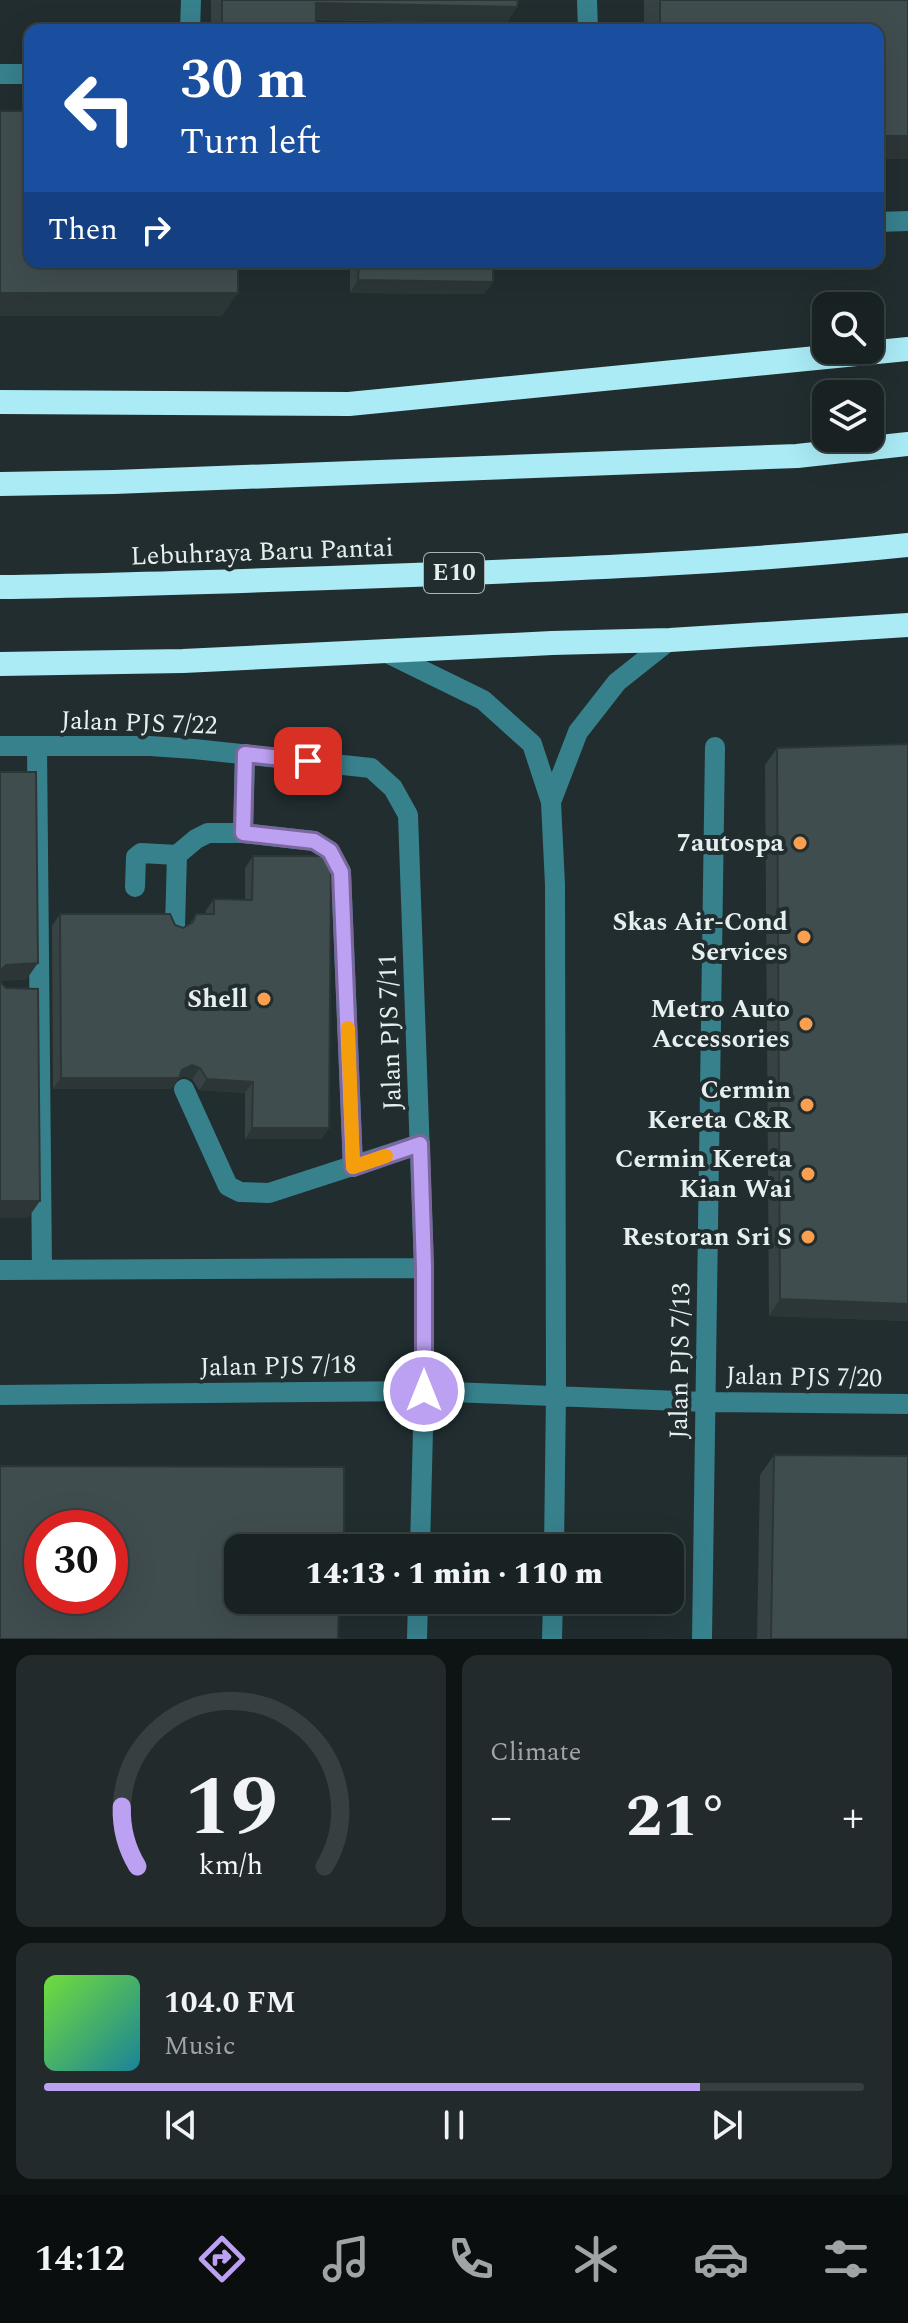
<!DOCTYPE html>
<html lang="en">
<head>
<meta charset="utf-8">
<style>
  :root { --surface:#192223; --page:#222a2b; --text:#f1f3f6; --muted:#9fa4a6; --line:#373f41; --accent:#bca0f2 }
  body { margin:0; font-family:Spectral,serif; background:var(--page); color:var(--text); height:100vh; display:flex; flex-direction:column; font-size:30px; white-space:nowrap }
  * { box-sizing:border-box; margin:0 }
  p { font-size:26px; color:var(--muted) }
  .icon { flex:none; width:44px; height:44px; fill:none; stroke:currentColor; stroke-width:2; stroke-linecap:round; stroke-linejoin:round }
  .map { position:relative; height:1639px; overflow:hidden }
  .drawer { display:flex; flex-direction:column; gap:16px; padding:16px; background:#0e1313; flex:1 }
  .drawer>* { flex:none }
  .guide { position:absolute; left:24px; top:24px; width:860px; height:244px; border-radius:16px; box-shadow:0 8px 32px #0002,0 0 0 2px var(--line); background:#1a4fa0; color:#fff; overflow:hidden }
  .controls { position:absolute; left:812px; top:292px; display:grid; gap:16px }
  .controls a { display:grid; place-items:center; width:72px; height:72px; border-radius:16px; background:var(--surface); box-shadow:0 8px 32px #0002,0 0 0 2px var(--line); font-size:40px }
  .speed { position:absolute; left:24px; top:1510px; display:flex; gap:16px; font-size:40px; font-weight:700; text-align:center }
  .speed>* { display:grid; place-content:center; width:104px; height:104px; border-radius:50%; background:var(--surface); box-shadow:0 8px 32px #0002,0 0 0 2px var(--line); line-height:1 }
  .speed .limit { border:12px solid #d22; background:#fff; color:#111 }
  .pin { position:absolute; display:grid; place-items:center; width:68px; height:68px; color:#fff; margin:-34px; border-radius:16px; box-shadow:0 4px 12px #0006 }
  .me { position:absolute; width:88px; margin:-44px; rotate:0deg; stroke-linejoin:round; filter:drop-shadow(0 0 6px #0008) }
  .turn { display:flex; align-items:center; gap:28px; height:168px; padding:0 24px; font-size:36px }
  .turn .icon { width:104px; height:104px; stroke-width:2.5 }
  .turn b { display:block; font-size:56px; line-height:68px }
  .then { display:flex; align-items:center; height:76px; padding:0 24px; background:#0003; gap:16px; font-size:30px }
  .big { font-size:60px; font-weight:800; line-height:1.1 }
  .drawer .tile { flex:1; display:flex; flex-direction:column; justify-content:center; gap:12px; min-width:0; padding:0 28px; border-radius:16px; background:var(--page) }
  .drawer .dial { align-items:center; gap:0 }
  .dial svg { height:208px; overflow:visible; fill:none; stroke:var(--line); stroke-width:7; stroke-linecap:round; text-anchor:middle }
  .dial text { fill:var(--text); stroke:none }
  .song { display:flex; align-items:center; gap:24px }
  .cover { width:96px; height:96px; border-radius:12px; background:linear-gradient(135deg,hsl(100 70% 55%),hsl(190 70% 35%)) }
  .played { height:8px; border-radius:4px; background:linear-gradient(90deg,var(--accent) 80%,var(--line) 80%) }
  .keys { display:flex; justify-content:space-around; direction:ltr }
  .heat { display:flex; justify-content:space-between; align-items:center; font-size:44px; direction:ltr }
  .drawer .tiles { flex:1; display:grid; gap:16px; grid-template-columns:1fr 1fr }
  .tile:last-child { grid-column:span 2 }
  .trip { position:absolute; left:224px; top:1534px; width:460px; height:80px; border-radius:16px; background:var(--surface); box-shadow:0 8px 32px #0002,0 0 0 2px var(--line); font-weight:800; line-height:80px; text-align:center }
  .tabs { display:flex; height:128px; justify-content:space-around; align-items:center; background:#0a0e0e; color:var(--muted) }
  .tabs .icon { width:56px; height:56px }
  .tabs .selected { color:var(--accent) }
  .tabs b { font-size:36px; color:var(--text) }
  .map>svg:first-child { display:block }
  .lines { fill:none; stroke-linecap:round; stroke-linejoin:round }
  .minor { stroke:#37818d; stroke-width:20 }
  .highway { stroke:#aaebf6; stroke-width:24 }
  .wall { fill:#374244 }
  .shaded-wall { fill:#2d3637 }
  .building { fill:#404d4f; stroke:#2d3637; stroke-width:2; fill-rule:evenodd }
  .route-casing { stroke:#7a689d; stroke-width:20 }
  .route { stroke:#bca0f2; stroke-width:14 }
  .slow { stroke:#f59e0b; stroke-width:14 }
  .poi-dot { fill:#fa9f4f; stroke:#212d2f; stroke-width:3 }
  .labels { text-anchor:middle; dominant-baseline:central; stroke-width:8; stroke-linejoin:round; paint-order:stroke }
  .shield { fill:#212d2f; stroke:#acb4b6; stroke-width:2 }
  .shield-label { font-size:24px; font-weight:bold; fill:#e7eef0 }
  .street-label { font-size:26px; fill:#e7eef0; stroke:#212d2f }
  .poi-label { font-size:26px; font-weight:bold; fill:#e7eef0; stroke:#212d2f; text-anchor:end }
</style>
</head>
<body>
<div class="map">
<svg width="908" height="1639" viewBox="0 0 908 1639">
  <rect width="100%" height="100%" fill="#212d2f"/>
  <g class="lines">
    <path class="minor" d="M 587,0 L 588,30
      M 190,30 L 191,0
      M 0,74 L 30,74
      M 878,222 L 908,221
      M 385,652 L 483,700 L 532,744 L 551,802 L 555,885 L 556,1394 L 554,1548
      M 0,746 L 150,746 L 194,749 L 371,768 L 393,788 L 408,815 L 424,1268 L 424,1391 L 420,1548
      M 37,746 L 42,1270
      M 551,802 L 578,732 L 617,682 L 670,640
      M 243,833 L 245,754
      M 135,887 L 136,857 L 141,853 L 177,855
      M 175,926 L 177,855 L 196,839 L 208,833 L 243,833 L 314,841 L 330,851 L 341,872 L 353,1167
      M 184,1089 L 228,1186 L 240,1192 L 269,1193 L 420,1144
      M 0,1270 L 424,1268
      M 0,1395 L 424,1391 L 705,1402 L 908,1404
      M 417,1639 L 418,1600
      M 552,1639 L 553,1600
      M 702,1639 L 715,747"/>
    <path class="highway" d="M 0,402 L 349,404 L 908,349
      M 0,484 L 114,482 L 797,456 L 908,444
      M 0,587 C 137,585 275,580 412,575 C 577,569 743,562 908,545
      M 0,664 L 183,661 L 552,643 L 670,640 L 908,625"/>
  </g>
  <path class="wall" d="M 211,0 L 518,0 L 517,7 L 506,24 L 316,20 L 316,27 L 313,30 L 211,30 Z
    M 644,0 L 908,0 L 908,159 L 878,159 L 878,30 L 644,30 Z
    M 350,262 L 493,262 L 493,282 L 484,294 L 350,293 Z
    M 777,748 L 908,1321 L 769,1316 L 765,765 Z
    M 253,856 L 329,1128 L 321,1139 L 245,1139 L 245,1093 L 199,1090 L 192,1079 L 184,1076 L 178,1079 L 171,1089 L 53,1089 L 52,926 L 60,914 L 175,925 L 183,928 L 189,925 L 196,914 L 206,914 L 206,910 L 214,899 L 245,900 L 245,868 Z
    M 774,1455 L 908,1639 L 757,1639 L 760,1475 Z"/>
  <path class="shaded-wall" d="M 316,3 L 517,7 L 506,24 L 304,19 Z
    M 222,26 L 316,27 L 313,30 L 219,30 Z
    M 878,136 L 908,136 L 908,159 L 878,159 Z
    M 358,280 L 493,282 L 484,294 L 350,293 Z
    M 0,293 L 238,293 L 222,316 L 0,316 Z
    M 38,963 L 26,980 L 0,981 L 0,971 L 6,965 Z
    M 192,1065 L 200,1068 L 192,1079 L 184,1076 L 178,1079 L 171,1089 L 53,1089 L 61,1078 L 182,1070 Z
    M 207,1079 L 253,1082 L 245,1093 L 199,1090 Z
    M 252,1128 L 329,1128 L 321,1139 L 245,1139 Z
    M 0,1201 L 40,1201 L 28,1218 L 0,1218 Z
    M 780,1299 L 908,1304 L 908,1321 L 769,1316 Z"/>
  <path class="building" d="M 222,0 L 518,0 L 517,7 L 316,3 L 316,27 L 222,26 Z
    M 660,0 L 908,0 L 908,136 L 878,136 L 878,30 L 660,30 Z
    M 0,111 L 30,111 L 30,262 L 238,262 L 238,293 L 0,293 Z
    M 359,262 L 493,262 L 493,282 L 358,280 Z
    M 908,744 L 908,1304 L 780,1299 L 777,748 Z
    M 0,772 L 36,772 L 38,963 L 6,965 L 0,971 Z
    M 253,856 L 331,856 L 329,1128 L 252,1128 L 253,1082 L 207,1079 L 200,1068 L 192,1065 L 182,1070 L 179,1078 L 61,1078 L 60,914 L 170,914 L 175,925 L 183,928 L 193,922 L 196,914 L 214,914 L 214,899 L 252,900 Z
    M 0,980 L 1,983 L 6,988 L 38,989 L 40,1201 L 0,1201 Z
    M 774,1455 L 908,1456 L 908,1639 L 771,1639 Z
    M 0,1466 L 344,1467 L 344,1548 L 238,1548 L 238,1600 L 339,1600 L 338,1639 L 0,1639 ZM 42,1528 L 110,1528 L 110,1596 L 42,1596 Z"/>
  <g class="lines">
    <g class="route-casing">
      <path id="route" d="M 308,761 L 245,754 L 243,833 L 314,841 L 330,851 L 341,872 L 353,1167 L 420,1144 L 424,1268 L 424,1391"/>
    </g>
    <use href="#route" class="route"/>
    <path class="slow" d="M 348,1028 L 353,1167 L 386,1156"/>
  </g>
  <g class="poi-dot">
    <circle cx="800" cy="843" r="8"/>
    <circle cx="804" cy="937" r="8"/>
    <circle cx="264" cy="999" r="8"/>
    <circle cx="806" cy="1024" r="8"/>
    <circle cx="807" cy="1105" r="8"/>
    <circle cx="808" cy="1174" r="8"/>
    <circle cx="808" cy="1237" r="8"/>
  </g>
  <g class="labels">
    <rect class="shield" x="424" y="553" width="60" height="40" rx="6"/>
    <g class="shield-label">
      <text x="454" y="573">E10</text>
    </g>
    <g class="street-label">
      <text transform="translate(262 552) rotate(-2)">Lebuhraya Baru Pantai</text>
      <text transform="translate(139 723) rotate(2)">Jalan PJS 7/22</text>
      <text transform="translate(390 1032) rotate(-92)">Jalan PJS 7/11</text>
      <text transform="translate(680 1361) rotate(-89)">Jalan PJS 7/13</text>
      <text transform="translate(278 1366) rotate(-1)">Jalan PJS 7/18</text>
      <text transform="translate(804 1377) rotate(1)">Jalan PJS 7/20</text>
    </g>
    <g class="poi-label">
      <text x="784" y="843">7autospa</text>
      <text x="788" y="922">Skas Air-Cond<tspan x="788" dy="30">Services</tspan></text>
      <text x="248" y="999">Shell</text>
      <text x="790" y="1009">Metro Auto<tspan x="790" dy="30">Accessories</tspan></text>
      <text x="791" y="1090">Cermin<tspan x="791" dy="30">Kereta C&amp;R</tspan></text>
      <text x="792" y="1159">Cermin Kereta<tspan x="792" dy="30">Kian Wai</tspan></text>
      <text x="792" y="1237">Restoran Sri S</text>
    </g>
  </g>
</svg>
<div class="controls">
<a><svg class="icon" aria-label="search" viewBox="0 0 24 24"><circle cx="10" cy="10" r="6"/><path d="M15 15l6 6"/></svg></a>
<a><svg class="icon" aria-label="layers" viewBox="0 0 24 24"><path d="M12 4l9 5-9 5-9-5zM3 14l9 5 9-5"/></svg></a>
</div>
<div class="speed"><div class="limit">30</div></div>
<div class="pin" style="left:308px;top:761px;background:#d93025"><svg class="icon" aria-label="arrive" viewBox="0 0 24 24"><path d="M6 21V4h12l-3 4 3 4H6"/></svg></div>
<svg class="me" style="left:424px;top:1391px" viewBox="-20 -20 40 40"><circle r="17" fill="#bca0f2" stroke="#fff" stroke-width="3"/><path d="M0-11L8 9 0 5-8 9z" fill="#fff"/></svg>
<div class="trip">14:13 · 1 min · 110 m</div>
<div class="guide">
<div class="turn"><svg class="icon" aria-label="left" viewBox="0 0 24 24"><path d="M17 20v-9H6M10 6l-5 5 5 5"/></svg><div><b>30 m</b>Turn left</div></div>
<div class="then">Then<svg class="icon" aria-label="right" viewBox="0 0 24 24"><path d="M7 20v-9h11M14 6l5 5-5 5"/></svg></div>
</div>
</div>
<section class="drawer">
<div class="tiles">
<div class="tile dial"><svg viewBox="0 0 100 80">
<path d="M14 69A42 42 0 1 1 86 69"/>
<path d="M14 69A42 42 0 0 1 8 46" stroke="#bca0f2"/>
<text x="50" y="56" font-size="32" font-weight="700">19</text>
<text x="50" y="72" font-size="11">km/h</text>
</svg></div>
<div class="tile"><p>Climate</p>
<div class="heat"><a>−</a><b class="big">21°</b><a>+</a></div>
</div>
<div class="tile">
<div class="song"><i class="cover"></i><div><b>104.0 FM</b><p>Music</p></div></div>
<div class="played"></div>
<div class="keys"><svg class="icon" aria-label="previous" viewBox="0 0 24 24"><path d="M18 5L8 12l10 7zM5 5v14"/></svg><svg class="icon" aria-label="pause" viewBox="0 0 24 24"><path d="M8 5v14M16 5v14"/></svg><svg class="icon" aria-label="next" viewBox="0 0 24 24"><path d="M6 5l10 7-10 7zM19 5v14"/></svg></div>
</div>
</div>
</section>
<nav class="tabs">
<b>14:12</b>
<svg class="icon selected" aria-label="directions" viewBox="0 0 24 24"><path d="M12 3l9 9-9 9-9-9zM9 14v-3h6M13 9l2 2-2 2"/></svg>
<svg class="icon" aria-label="music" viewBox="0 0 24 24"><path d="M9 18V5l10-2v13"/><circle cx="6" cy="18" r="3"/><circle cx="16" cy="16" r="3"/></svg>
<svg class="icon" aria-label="phone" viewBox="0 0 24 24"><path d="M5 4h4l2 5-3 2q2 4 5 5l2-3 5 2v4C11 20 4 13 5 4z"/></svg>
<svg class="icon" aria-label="climate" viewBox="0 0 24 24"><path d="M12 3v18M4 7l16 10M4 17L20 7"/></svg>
<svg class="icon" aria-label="car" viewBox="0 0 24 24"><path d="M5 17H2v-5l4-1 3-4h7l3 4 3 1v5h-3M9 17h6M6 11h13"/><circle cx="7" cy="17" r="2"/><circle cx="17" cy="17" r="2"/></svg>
<svg class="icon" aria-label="filters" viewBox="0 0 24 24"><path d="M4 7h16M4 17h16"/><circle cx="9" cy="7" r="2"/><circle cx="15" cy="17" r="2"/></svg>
</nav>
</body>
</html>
